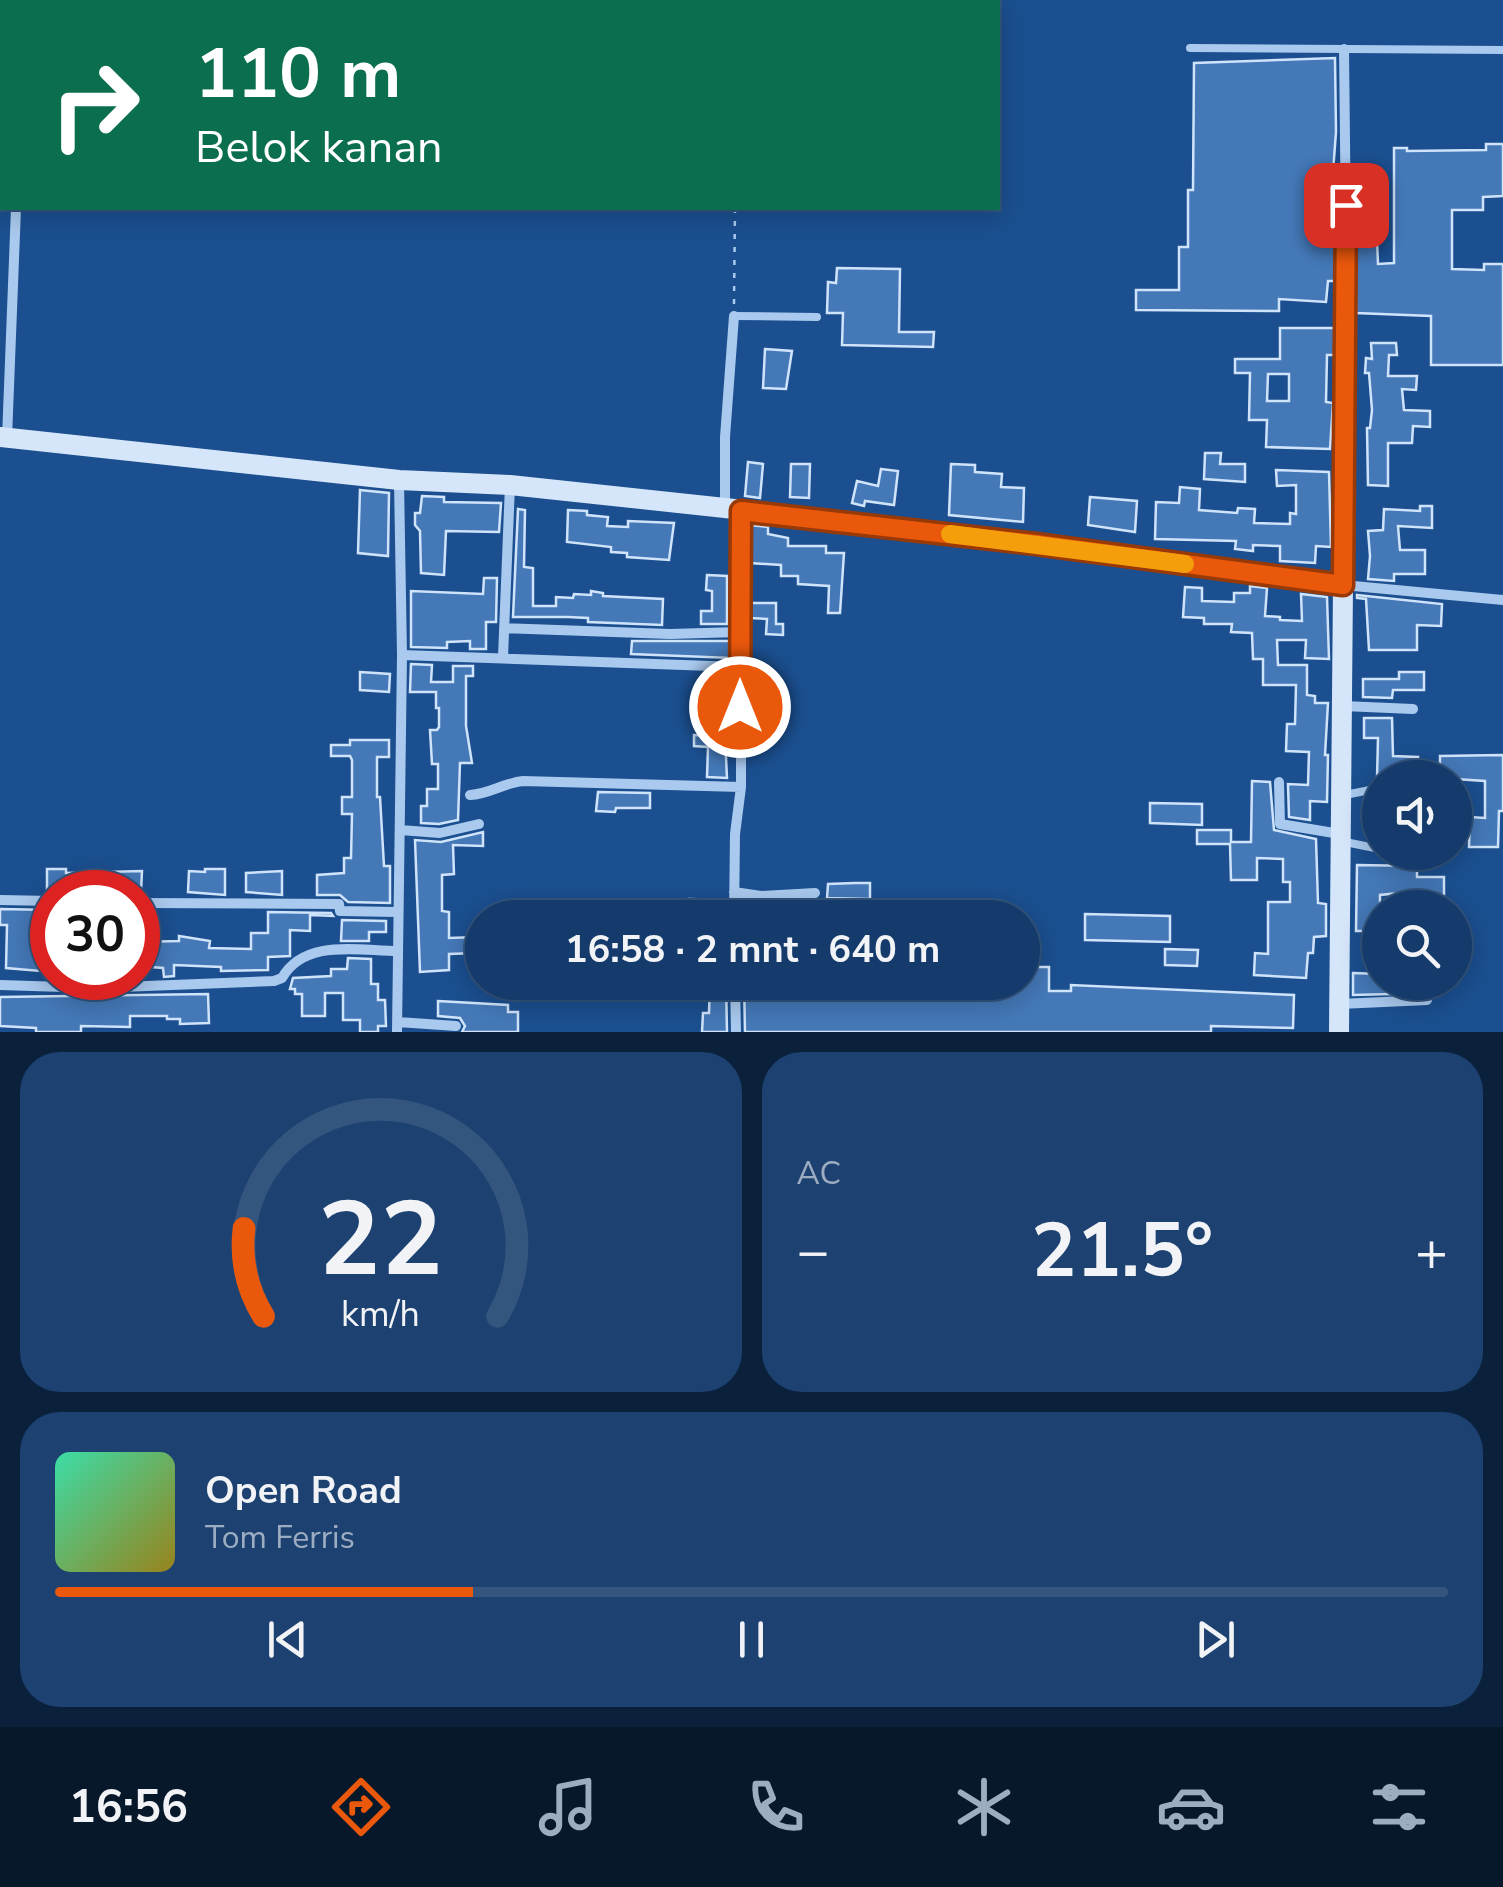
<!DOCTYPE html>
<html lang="id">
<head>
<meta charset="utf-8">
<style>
  :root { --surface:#143b6b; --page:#1d4271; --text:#f1f3f6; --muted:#9dadc1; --line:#33557e; --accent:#ea580c }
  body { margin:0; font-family:"Nunito Sans",sans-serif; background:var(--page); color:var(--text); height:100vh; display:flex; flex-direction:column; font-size:38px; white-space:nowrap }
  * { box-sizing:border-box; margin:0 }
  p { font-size:32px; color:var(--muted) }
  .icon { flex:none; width:55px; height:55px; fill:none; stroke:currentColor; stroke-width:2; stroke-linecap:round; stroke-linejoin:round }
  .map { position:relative; height:1032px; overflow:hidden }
  .sheet { display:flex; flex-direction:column; gap:20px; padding:20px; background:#0b203b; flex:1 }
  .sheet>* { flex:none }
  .hud { position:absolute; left:0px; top:0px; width:1000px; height:210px; box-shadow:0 5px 25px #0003,0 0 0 2px var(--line); background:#0b6e4f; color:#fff; overflow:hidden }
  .tools { position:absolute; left:1362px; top:760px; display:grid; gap:20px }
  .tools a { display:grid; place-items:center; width:110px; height:110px; border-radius:50%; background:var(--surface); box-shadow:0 5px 25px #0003,0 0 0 2px var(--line); font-size:50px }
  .speed { position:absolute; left:30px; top:870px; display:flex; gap:20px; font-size:50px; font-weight:700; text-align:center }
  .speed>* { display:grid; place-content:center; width:130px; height:130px; border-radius:50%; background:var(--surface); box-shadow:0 5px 25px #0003,0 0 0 2px var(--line); line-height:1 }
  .speed .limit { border:15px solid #d22; background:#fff; color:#111 }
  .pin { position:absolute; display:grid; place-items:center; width:85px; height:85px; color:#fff; margin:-42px; border-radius:20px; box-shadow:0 5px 15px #0006 }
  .me { position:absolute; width:110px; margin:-55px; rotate:0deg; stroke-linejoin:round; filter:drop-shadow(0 0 8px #0008) }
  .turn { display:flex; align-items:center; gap:35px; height:210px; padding:0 30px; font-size:45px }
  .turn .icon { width:130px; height:130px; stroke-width:2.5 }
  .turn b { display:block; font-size:70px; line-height:85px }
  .big { font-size:75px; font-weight:700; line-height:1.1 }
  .sheet .widget { flex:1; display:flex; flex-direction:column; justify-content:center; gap:15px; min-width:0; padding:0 35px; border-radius:40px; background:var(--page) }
  .sheet .dial { align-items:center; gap:0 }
  .dial svg { height:260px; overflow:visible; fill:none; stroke:var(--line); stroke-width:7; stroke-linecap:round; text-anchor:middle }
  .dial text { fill:var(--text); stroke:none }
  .song { display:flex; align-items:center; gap:30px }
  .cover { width:120px; height:120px; border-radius:15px; background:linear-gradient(135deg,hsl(160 70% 55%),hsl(50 70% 35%)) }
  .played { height:10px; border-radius:5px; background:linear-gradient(90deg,var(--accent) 30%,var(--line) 30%) }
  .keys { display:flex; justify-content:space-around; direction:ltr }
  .heat { display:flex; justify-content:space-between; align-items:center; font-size:55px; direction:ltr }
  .sheet .tiles { flex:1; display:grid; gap:20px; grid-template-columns:1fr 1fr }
  .widget:last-child { grid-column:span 2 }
  .trip { position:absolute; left:465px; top:900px; width:575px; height:100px; border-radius:50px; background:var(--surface); box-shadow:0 5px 25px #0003,0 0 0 2px var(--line); font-weight:700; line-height:100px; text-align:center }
  .menu { display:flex; height:160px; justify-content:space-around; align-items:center; background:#08182b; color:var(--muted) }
  .menu .icon { width:70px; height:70px }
  .menu .on { color:var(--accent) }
  .menu b { font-size:45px; color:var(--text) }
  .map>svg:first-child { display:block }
  .building { fill:#4478b7; stroke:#cfe3fa; stroke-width:2.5; fill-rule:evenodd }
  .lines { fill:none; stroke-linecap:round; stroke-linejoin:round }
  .path { stroke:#a9c9ee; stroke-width:2.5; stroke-dasharray:5 8; stroke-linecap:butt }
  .lane { stroke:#a9c9ee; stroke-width:8 }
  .street { stroke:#a9c9ee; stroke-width:10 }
  .secondary { stroke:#d6e6fa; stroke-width:20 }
  .route-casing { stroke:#983908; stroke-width:25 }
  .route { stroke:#ea580c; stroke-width:18 }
  .slow { stroke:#f59e0b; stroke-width:18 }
</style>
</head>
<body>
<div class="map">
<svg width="1503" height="1032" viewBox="0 0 1503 1032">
  <rect width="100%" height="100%" fill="#1b4f8f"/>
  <path class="building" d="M 1335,58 L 1336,132 L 1332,185 L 1330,185 L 1330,226 L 1337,227 L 1335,281 L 1328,281 L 1326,302 L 1279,299 L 1279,311 L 1136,310 L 1136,290 L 1179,290 L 1179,247 L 1188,247 L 1188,190 L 1193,190 L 1194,63 Z
    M 1486,144 L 1503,144 L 1503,196 L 1483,197 L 1483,210 L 1452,210 L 1452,269 L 1484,270 L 1484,264 L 1503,264 L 1503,365 L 1431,365 L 1431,316 L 1356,313 L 1354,193 L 1375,192 L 1378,264 L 1394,263 L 1394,148 L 1407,148 L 1407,151 L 1486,150 Z
    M 837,268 L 900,269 L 899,332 L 934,332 L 933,347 L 842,345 L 843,313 L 827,313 L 828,282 L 836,283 Z
    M 1280,328 L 1336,328 L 1336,355 L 1327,355 L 1326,402 L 1333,403 L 1330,449 L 1266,447 L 1267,420 L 1249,420 L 1250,373 L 1235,373 L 1235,359 L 1280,359 ZM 1268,374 L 1289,374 L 1289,401 L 1267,401 Z
    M 1371,343 L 1396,343 L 1397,355 L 1389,355 L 1388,376 L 1417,376 L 1416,390 L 1402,389 L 1404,410 L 1430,411 L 1430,427 L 1413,426 L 1412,443 L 1388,443 L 1388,486 L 1368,485 L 1367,428 L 1370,428 L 1372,410 L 1369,373 L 1365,373 L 1366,358 L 1372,359 Z
    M 765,349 L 792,351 L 786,389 L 763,388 Z
    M 1205,453 L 1221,453 L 1220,464 L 1245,464 L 1245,482 L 1204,479 Z
    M 748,462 L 763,464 L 760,498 L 745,496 Z
    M 791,464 L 810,464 L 809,498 L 790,497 Z
    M 951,464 L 975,465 L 975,472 L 1002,474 L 1001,487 L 1024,488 L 1023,522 L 949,515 Z
    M 881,469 L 898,471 L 894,505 L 865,501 L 864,506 L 852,503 L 857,481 L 878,486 Z
    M 1276,470 L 1329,472 L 1331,547 L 1316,546 L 1315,563 L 1280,561 L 1280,546 L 1253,545 L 1253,551 L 1235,549 L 1236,541 L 1155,539 L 1156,502 L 1179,503 L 1180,487 L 1200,489 L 1199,510 L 1237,513 L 1238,508 L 1255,509 L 1254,523 L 1290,524 L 1290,513 L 1296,514 L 1296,485 L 1277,486 Z
    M 360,490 L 389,493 L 388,556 L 358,553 Z
    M 422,496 L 444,497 L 444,502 L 501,503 L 499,532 L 446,531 L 444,575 L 421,573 L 420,531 L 415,525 L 415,513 L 420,513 Z
    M 1090,497 L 1137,501 L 1135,532 L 1088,525 Z
    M 1420,506 L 1432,506 L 1432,528 L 1398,526 L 1400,550 L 1425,550 L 1425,574 L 1394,574 L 1394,581 L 1368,579 L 1370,556 L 1368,531 L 1383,530 L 1384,509 L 1420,511 Z
    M 518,509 L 525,510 L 524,567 L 533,568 L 533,606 L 556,606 L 556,597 L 573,598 L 574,594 L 591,595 L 591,591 L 603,593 L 603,596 L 663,599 L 662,625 L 588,622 L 588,618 L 568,617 L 513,617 Z
    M 568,510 L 587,511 L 587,515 L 608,517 L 607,526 L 628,527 L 628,521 L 674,523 L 669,560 L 627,557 L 627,553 L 611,552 L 611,547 L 567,542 Z
    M 750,525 L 768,527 L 768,534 L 788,538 L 788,546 L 826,546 L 826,553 L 844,553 L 840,613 L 828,613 L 829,586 L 798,584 L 798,576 L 781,576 L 781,565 L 750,563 Z
    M 707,575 L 727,576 L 727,624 L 701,624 L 701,611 L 712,611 L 712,591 L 706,590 Z
    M 484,578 L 497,578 L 496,622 L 486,622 L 486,649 L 470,649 L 470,641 L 447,642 L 447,648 L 411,647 L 411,591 L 483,594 Z
    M 1250,586 L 1267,588 L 1265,616 L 1280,617 L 1280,620 L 1302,621 L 1301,594 L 1327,597 L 1329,659 L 1305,658 L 1306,640 L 1277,640 L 1278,665 L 1307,665 L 1307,695 L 1315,696 L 1315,703 L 1328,703 L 1325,755 L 1328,755 L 1327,802 L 1310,801 L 1310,820 L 1289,817 L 1288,784 L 1308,785 L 1309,752 L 1286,751 L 1287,724 L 1295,724 L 1296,685 L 1263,685 L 1263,659 L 1253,659 L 1252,633 L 1231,632 L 1232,624 L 1204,624 L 1204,618 L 1183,617 L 1185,587 L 1202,588 L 1202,601 L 1234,602 L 1234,593 L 1250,593 Z
    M 1357,595 L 1442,604 L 1441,626 L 1417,625 L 1417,650 L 1369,650 L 1366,599 L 1357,598 Z
    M 751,603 L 776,603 L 776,624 L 783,624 L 783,635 L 766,634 L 767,619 L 751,618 Z
    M 632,641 L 732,641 L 731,658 L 631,654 Z
    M 411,664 L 432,665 L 431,682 L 453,682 L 453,666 L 473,666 L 473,676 L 466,676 L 466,726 L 472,763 L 460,763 L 458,820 L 439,824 L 421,823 L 421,806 L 427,806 L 427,789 L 438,789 L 438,764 L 432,764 L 430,730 L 437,730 L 439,727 L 439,708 L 436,708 L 436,692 L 410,692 Z
    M 360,672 L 390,674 L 389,692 L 360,690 Z
    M 1399,672 L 1424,672 L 1424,690 L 1393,690 L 1392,698 L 1363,697 L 1363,679 L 1399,679 Z
    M 1364,718 L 1392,718 L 1393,756 L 1418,757 L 1418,778 L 1377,778 L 1378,738 L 1364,738 Z
    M 694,735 L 725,736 L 727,778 L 707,777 L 708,747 L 694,746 Z
    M 350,740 L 389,740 L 389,757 L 377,757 L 377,797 L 380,797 L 384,866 L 390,866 L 390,903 L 348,902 L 340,895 L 317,895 L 317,875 L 344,873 L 344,858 L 351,858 L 352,814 L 342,814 L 342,797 L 352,797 L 352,760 L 350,756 L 331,756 L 331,745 L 350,745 Z
    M 1503,755 L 1503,811 L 1499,811 L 1498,847 L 1469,847 L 1470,817 L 1485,818 L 1485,781 L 1440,778 L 1440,756 Z
    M 1252,781 L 1270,782 L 1274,830 L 1316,839 L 1318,903 L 1326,904 L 1326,936 L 1314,937 L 1313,953 L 1308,953 L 1306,978 L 1254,975 L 1255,953 L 1268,954 L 1268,902 L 1290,902 L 1290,882 L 1283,882 L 1283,859 L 1257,858 L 1257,880 L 1231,880 L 1230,844 L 1197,844 L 1197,830 L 1231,830 L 1231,842 L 1251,842 Z
    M 598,792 L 650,793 L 650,808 L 616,808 L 615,812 L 596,811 Z
    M 1150,803 L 1202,804 L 1202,825 L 1150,823 Z
    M 483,832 L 483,846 L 453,845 L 454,874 L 442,875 L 442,911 L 449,912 L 449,938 L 477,937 L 477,953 L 449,954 L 449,970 L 420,972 L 415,840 L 441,842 Z
    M 1357,865 L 1417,866 L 1417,877 L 1444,877 L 1444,904 L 1420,904 L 1420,891 L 1380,895 L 1380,954 L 1365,954 L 1366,931 L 1356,931 Z
    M 47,869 L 66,869 L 66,873 L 142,871 L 141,892 L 47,892 Z
    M 205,869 L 225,869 L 225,895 L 188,892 L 189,871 L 205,872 Z
    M 282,871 L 282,895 L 246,892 L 246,873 Z
    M 855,883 L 870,883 L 870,899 L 827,898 L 828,884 Z
    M 689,899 L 725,900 L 724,918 L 689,916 Z
    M 0,909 L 52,910 L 52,972 L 6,968 L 7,925 L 0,925 Z
    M 268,912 L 331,913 L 333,916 L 310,915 L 310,931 L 290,930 L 290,956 L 268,957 L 268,970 L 221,971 L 221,967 L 174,965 L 174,976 L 164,977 L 163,968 L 138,966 L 138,942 L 179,941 L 179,936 L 210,941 L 209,948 L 251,949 L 251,933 L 268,933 Z
    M 1085,914 L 1170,916 L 1170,942 L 1085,940 Z
    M 342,920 L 386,921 L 386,932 L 369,932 L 369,941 L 341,941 Z
    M 1165,949 L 1198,950 L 1197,966 L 1165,965 Z
    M 348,958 L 371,959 L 371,984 L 378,984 L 378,1000 L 385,1000 L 386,1026 L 378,1026 L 378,1032 L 360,1032 L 360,1020 L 343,1020 L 343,993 L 325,993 L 325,1016 L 302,1016 L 302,994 L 295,994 L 295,989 L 290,989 L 293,978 L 331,976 L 331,969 L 347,969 Z
    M 1022,967 L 1049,967 L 1049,991 L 1071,991 L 1071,985 L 1294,995 L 1293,1028 L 1211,1026 L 1211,1032 L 745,1032 L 744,982 L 854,982 L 922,987 L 922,982 L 1022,982 Z
    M 1353,973 L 1380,974 L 1380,982 L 1432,982 L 1432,993 L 1353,995 Z
    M 710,982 L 726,982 L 727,1032 L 702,1032 L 703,1013 L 709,1013 Z
    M 208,994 L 209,1023 L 180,1024 L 180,1019 L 167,1019 L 167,1016 L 130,1016 L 130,1027 L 81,1026 L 81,1032 L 36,1032 L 36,1028 L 0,1026 L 0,997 Z
    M 438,1001 L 508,1005 L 508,1012 L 518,1012 L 518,1032 L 462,1032 L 465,1026 L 460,1018 L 438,1016 Z"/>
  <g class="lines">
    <path class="path" d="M 738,2 L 738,0
      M 734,304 L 735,208"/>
    <path class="lane" d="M 1190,48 L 1503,50
      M 734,316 L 817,317
      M 1455,787 L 1456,787
      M 1345,795 L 1380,788
      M 1345,842 L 1380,849
      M 1395,852 L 1400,854"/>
    <path class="street" d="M 23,2 L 23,0
      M 1344,49 L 1347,322 L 1343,585 L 1503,600
      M 0,118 L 2,118
      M 7,438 L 16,208
      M 725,507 L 725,437 L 734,316
      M 504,628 L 670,634 L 739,632
      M 402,655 L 739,667
      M 503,657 L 510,485
      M 1343,706 L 1413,709
      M 1279,782 L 1280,824 L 1340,834
      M 470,795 C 490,794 503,783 523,781 L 741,787
      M 400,830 L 440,833 L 479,824
      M 734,892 L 761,896 L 815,893
      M 0,900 L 52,901
      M 138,903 L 339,904 L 340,911 L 397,912
      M 734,918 L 735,834 L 741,787 L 741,511
      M 735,982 L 736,1032
      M 0,985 L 95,988 L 274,981 L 282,978 C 305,938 359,951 398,951
      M 1340,1004 L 1427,1000
      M 398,1022 L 456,1026
      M 397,1032 L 402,655 L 399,481"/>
    <path class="secondary" d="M 0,437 L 399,480 L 510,485 L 725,508 L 1036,543 L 1343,585 L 1339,1032"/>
  </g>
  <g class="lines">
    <g class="route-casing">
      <path id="route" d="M 740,707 L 741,511 L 1036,544 L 1343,585 L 1346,205"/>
    </g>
    <use href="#route" class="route"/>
    <path class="slow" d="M 950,534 L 1185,564"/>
  </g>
</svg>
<div class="tools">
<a><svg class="icon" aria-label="sound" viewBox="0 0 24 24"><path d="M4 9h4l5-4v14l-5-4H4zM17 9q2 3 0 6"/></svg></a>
<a><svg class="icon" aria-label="search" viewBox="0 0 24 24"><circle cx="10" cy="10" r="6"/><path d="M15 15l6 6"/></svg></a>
</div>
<div class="speed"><div class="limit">30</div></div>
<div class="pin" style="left:1346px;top:205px;background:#d93025"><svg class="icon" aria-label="arrive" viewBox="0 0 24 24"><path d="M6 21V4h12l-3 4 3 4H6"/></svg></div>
<svg class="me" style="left:740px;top:707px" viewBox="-20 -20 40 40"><circle r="17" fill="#ea580c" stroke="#fff" stroke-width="3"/><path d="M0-11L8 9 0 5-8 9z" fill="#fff"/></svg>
<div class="trip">16:58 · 2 mnt · 640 m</div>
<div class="hud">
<div class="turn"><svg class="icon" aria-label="right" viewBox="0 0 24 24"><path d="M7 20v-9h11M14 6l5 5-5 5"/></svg><div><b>110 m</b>Belok kanan</div></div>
</div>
</div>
<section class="sheet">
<div class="tiles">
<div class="widget dial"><svg viewBox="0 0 100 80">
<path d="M14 69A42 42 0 1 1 86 69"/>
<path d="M14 69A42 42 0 0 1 8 42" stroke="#ea580c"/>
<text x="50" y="56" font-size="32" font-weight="700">22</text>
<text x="50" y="72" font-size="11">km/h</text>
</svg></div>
<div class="widget"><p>AC</p>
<div class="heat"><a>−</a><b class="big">21.5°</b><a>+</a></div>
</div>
<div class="widget">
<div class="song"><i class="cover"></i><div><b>Open Road</b><p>Tom Ferris</p></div></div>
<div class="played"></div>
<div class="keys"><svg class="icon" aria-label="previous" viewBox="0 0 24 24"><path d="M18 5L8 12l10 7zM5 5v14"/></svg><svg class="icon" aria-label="pause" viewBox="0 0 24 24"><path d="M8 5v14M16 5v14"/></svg><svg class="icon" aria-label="next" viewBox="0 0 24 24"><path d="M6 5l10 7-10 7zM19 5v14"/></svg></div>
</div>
</div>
</section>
<nav class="menu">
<b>16:56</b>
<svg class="icon on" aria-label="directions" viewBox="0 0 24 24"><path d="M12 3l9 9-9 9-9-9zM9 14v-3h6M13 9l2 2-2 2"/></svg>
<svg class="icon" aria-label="music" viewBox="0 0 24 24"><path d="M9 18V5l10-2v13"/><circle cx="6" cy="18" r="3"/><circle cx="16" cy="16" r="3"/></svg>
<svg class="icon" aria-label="phone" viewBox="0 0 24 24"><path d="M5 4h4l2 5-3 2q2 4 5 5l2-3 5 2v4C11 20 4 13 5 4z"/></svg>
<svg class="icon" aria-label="climate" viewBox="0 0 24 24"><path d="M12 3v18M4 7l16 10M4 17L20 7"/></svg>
<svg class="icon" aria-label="car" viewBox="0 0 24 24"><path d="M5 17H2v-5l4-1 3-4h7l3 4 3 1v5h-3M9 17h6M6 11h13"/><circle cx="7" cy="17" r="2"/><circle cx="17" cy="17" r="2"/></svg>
<svg class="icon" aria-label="filters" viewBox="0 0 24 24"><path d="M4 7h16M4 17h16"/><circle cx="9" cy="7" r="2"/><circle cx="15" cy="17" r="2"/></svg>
</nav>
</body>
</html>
